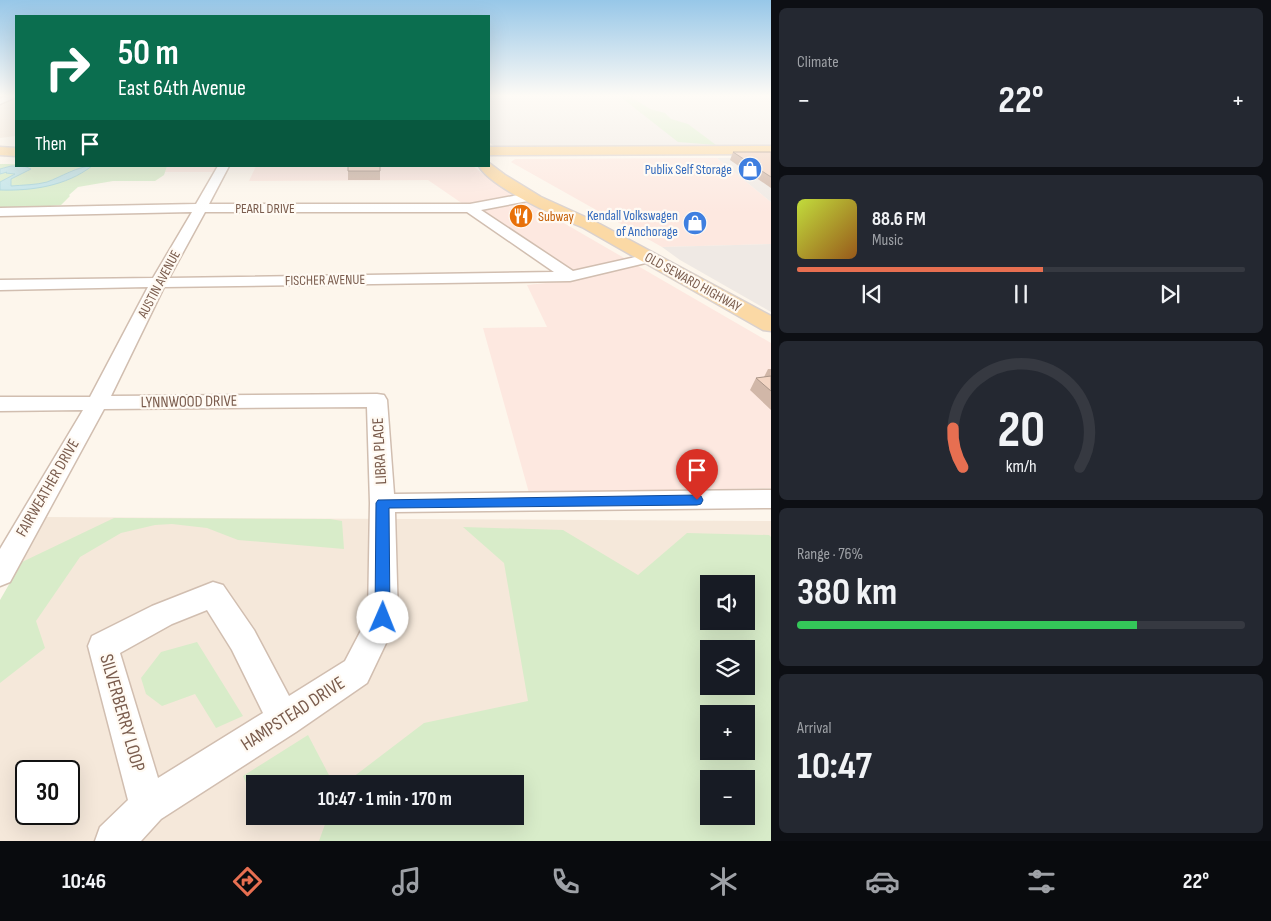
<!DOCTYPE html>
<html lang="en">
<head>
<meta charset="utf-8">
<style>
  :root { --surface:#171b24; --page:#242831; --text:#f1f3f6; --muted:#9ea1a6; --line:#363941; --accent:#e76f51 }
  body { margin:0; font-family:"Sofia Sans Condensed",sans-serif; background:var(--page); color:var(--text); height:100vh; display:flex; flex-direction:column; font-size:19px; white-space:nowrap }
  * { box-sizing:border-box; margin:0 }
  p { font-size:16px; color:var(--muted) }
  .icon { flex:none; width:28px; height:28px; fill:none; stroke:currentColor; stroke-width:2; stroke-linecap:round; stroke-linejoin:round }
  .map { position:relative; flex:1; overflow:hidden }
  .drawer { display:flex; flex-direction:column; gap:8px; padding:8px; background:#0d0f14; width:500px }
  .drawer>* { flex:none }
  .top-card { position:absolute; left:15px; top:15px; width:475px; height:152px; border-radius:0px; box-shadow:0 5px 20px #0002; background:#0b6e4f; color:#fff; overflow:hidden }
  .tools { position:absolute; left:700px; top:575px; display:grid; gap:10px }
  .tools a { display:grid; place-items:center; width:55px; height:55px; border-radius:0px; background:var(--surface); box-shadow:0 5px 20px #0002; font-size:25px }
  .speed { position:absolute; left:15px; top:760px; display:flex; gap:10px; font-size:25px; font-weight:700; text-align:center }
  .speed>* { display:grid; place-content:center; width:65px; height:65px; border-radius:50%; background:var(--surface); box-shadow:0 5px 20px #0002; line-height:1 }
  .speed .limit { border:2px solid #111; border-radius:8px; background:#fff; color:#111 }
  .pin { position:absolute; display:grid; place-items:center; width:42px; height:42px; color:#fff; margin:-51px -21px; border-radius:50% 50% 50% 0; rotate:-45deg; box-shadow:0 0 5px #0007 }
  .pin .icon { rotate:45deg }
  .me { position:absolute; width:55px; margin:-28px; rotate:1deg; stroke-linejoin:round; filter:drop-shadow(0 0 4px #0008) }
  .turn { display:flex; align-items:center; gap:18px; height:105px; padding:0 20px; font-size:22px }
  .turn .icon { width:65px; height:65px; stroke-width:2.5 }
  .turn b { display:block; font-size:35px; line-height:42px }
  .then { display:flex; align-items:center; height:48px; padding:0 20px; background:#0003; gap:10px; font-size:19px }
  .big { font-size:38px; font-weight:700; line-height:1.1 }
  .drawer .tile { flex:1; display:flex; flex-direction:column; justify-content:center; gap:8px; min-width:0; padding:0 18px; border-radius:8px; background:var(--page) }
  .drawer .dial { align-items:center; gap:0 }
  .dial svg { height:130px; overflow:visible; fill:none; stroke:var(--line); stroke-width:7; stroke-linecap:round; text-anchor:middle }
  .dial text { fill:var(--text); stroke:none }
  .song { display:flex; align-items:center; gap:15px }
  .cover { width:60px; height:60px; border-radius:8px; background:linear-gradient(135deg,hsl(70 70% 55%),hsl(30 70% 35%)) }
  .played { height:5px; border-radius:2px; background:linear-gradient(90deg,var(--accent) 55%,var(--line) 55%) }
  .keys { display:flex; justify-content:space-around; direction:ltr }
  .heat { display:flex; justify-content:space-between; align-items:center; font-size:28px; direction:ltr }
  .charge { height:8px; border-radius:4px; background:linear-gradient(90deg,#34c759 76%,var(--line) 0) }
  .trip { position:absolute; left:246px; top:775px; width:278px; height:50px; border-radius:0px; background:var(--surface); box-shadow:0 5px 20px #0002; font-weight:700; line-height:50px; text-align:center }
  .tab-bar { display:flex; height:80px; justify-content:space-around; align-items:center; background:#090b0e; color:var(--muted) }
  .tab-bar .icon { width:35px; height:35px }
  .tab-bar .selected { color:var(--accent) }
  .tab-bar b { font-size:22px; color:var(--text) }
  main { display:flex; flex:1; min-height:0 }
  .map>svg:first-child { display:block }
  .residential { fill:#f5e8da; fill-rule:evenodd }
  .commercial { fill:#fde8e0 }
  .industrial { fill:#efe9e4 }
  .green { fill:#d8ecc9; fill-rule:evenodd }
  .water { fill:#bfe3e8; stroke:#a5d3da }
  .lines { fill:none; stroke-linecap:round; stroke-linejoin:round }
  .minor-casing { stroke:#d1beb0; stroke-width:3 }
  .major-casing { stroke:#dad1cd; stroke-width:3 }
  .minor { fill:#fff; fill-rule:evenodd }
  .major { fill:#fbd9a5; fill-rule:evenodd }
  .wall { fill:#d1b7a8 }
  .building { fill:#f3d5c3; stroke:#aa9588 }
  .route { fill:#1a73e8; stroke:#114b97 }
  .labels { text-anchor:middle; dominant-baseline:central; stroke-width:4.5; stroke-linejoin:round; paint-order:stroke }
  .far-shop-label { font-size:14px; fill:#366cbe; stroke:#fffaf3; text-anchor:end }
  .far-street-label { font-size:14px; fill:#7a5c4d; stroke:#fffaf3 }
  .far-food-label { font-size:14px; fill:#c56008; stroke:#fffaf3; text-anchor:start }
  .street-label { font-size:16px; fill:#7a5c4d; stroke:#fffaf3 }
  .near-street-label { font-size:19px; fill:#7a5c4d; stroke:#fffaf3 }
</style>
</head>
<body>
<main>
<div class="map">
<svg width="771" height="841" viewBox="0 0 771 841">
  <rect width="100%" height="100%" fill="#fdf6ec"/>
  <path class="residential" d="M 0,95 L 16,95 L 16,136 L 0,138 Z
    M 45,517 L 771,521 L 771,841 L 0,841 L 0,603 ZM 709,584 L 746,584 L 746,621 L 709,621 ZM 709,649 L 746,649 L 746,686 L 709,686 ZM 709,714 L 746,714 L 746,751 L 709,751 ZM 26,771 L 69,771 L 69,814 L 26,814 ZM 709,779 L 746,779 L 746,816 L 709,816 ZM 255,784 L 515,784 L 515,816 L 255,816 Z"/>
  <path class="commercial" d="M 717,158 L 771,202 L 771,244 L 662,247 L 511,162 L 515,159 Z
    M 164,166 L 216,166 L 213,172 L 159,172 Z
    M 256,166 L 473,166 L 493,182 L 771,343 L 771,488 L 529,493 L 483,328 L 547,327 L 527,285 L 574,280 L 428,180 L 249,181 Z"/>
  <path class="industrial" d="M 489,95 L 771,95 L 771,147 L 496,148 L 489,142 Z
    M 771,157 L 771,202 L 717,158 Z
    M 771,244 L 771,312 L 680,260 L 662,247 Z"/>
  <path class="green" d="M 618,95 L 628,95 L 650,109 L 665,113 L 671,119 L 688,124 L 716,145 L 678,142 Z
    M 0,164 L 16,164 L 16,166 L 167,166 L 164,175 L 155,181 L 113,181 L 78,187 L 69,195 L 70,196 L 61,205 L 0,211 Z
    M 114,518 L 330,519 L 342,521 L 344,549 L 238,540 L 207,528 L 172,524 L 155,525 L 121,533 L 80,557 L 36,621 L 45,648 L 0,683 L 0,600 L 22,562 Z
    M 463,527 L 563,530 L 638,575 L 687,533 L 769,535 L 771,537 L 771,841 L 319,841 L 328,816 L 515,816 L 515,784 L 344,784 L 424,723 L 528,701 L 504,563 ZM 709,584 L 746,584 L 746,621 L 709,621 ZM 709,649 L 746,649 L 746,686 L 709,686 ZM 709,714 L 746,714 L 746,751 L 709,751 ZM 709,779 L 746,779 L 746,816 L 709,816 Z
    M 197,642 L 243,716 L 216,728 L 195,694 L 162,706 L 146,694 L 141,678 L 161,652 Z
    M 308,735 L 330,777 L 321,784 L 255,784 L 255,803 L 243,776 Z"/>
  <path class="water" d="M 11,166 L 24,166 L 31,169 L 11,179 L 11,186 C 22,185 36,185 47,182 C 61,177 78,166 92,166 C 66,186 32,191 0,190 L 0,182 L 15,174 L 6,173 L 7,172 L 0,174 L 0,169 Z"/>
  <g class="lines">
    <g class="minor-casing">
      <path id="minor" d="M 8,95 L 16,95 L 16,97 L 0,104 L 0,99 Z
        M 218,166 L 229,166 L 209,204 L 470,204 L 529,193 L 535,197 L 533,200 L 481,210 L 573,271 L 649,254 L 654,255 L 656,258 L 654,261 L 570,281 L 164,287 L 111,396 L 377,394 L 384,395 L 387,400 L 394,494 L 771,490 L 771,508 L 395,512 L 398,618 L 367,683 L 296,732 L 161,819 L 141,841 L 95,841 L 100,827 L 128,800 L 88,646 L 92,636 L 152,606 L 213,582 L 223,585 L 254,630 L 289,696 L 345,661 L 368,617 L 370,503 L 367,407 L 104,409 L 10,582 L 0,586 L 0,549 L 83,410 L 0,411 L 0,397 L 90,397 L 148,287 L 0,290 L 0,280 L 153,278 L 192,212 L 0,216 L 0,208 L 196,204 ZM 205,212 L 467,212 L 554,272 L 169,278 ZM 207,610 L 232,650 L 263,713 L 158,778 L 120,653 L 172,624 Z"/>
    </g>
    <g class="major-casing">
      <path id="major" d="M 771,146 L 771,154 L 489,155 L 489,147 Z
        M 0,147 L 16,148 L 16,156 L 0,155 Z
        M 489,163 L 505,175 L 541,197 L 594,221 L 771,316 L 771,331 L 763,330 L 582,227 C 559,218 490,187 479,166 L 489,166 Z"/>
    </g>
    <use href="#minor" class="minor"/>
    <use href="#major" class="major"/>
  </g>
  <path class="wall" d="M 733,152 L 771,152 L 771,188 L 730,160 Z
    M 380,166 L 380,180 L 348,180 L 348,171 Z
    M 768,369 L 771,369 L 771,410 L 750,390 L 756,378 L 764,377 Z"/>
  <path class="building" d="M 733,152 L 771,152 L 771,177 Z
    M 348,166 L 380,166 L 380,171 L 348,171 Z
    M 771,376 L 771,391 L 756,378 Z"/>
  <linearGradient id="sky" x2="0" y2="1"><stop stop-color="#97c7e8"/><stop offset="0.45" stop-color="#fefbf6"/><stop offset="1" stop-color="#fefbf6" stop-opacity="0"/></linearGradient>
  <rect width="771" height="213" fill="url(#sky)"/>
  <path class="route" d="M 697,495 L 701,496 L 703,500 L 701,504 L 697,505 L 389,508 L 390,618 L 388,623 L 383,626 L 377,623 L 375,618 L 376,503 L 378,500 Z"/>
  <defs>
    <g id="shop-disc" transform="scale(1.25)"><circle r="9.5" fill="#3f7fe0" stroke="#fffaf3"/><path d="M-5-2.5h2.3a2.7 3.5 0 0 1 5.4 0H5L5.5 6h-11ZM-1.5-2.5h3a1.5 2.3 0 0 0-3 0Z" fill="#fff"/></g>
    <g id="restaurant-disc" transform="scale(1.25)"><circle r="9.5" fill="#e8710a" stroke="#fffaf3"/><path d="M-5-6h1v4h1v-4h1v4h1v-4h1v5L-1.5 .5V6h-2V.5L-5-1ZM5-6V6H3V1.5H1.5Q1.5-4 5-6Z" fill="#fff"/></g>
  </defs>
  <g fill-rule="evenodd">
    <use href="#shop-disc" x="750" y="169"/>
    <use href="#restaurant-disc" x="521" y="216"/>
    <use href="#shop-disc" x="695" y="223"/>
  </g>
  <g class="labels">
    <g class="far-shop-label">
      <text x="732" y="169">Publix Self Storage</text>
      <text x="678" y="215">Kendall Volkswagen<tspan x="678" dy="16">of Anchorage</tspan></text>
    </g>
    <g class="far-street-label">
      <text x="265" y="208">PEARL DRIVE</text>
      <text transform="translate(325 280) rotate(-1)">FISCHER AVENUE</text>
      <text transform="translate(693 282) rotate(29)">OLD SEWARD HIGHWAY</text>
      <text transform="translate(159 284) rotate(-62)">AUSTIN AVENUE</text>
    </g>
    <g class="far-food-label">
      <text x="538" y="216">Subway</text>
    </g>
    <g class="street-label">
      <text transform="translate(189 402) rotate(-1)">LYNNWOOD DRIVE</text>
      <text transform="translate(380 451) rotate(-93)">LIBRA PLACE</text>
      <text transform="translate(48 488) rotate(-60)">FAIRWEATHER DRIVE</text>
    </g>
    <g class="near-street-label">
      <text transform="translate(122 713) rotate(74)">SILVERBERRY LOOP</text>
      <text transform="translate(293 714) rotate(-33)">HAMPSTEAD DRIVE</text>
    </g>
  </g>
</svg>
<div class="tools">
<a><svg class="icon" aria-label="sound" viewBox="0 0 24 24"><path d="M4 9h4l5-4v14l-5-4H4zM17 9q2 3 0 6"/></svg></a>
<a><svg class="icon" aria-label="layers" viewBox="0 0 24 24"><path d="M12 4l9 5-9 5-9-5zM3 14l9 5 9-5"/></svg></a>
<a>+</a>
<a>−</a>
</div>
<div class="speed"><div class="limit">30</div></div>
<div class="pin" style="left:697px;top:500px;background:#d93025"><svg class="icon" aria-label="arrive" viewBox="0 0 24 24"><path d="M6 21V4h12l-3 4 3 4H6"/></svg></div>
<svg class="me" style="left:383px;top:618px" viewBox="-20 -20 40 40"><circle r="19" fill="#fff"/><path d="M0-13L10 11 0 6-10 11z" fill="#1a73e8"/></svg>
<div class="trip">10:47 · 1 min · 170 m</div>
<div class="top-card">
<div class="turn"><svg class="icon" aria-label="right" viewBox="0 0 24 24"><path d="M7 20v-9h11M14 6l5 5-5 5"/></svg><div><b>50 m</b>East 64th Avenue</div></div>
<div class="then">Then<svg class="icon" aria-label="arrive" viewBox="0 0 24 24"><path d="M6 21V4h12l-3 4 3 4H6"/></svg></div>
</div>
</div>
<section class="drawer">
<div class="tile"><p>Climate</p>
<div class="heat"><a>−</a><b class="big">22°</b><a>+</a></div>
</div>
<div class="tile">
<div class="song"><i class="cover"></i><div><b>88.6 FM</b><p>Music</p></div></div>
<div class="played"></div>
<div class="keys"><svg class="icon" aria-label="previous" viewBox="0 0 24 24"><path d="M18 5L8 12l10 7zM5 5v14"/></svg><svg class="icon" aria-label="pause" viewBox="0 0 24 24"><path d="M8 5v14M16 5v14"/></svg><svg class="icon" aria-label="next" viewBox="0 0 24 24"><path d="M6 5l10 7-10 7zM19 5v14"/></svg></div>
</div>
<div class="tile dial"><svg viewBox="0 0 100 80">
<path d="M14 69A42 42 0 1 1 86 69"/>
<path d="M14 69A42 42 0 0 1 8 45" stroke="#e76f51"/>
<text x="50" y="56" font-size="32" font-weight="700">20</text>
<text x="50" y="72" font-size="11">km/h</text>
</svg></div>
<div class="tile"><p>Range · 76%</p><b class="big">380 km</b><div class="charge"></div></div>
<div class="tile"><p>Arrival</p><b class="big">10:47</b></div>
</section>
</main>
<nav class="tab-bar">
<b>10:46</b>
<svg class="icon selected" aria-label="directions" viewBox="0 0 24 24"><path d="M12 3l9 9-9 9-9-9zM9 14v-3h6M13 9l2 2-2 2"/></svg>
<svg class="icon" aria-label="music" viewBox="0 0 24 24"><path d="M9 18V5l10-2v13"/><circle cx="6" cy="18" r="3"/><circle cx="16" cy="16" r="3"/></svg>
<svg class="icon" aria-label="phone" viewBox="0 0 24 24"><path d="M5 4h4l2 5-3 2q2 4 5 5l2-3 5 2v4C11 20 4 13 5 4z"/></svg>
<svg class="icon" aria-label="climate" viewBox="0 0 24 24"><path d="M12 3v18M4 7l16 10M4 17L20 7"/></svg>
<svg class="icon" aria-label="car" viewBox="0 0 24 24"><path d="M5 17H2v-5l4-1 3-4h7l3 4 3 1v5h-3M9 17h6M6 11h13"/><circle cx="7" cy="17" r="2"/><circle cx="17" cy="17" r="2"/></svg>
<svg class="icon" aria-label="filters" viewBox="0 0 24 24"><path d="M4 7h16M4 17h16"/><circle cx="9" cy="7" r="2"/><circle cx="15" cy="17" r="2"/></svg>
<b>22°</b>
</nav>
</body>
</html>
